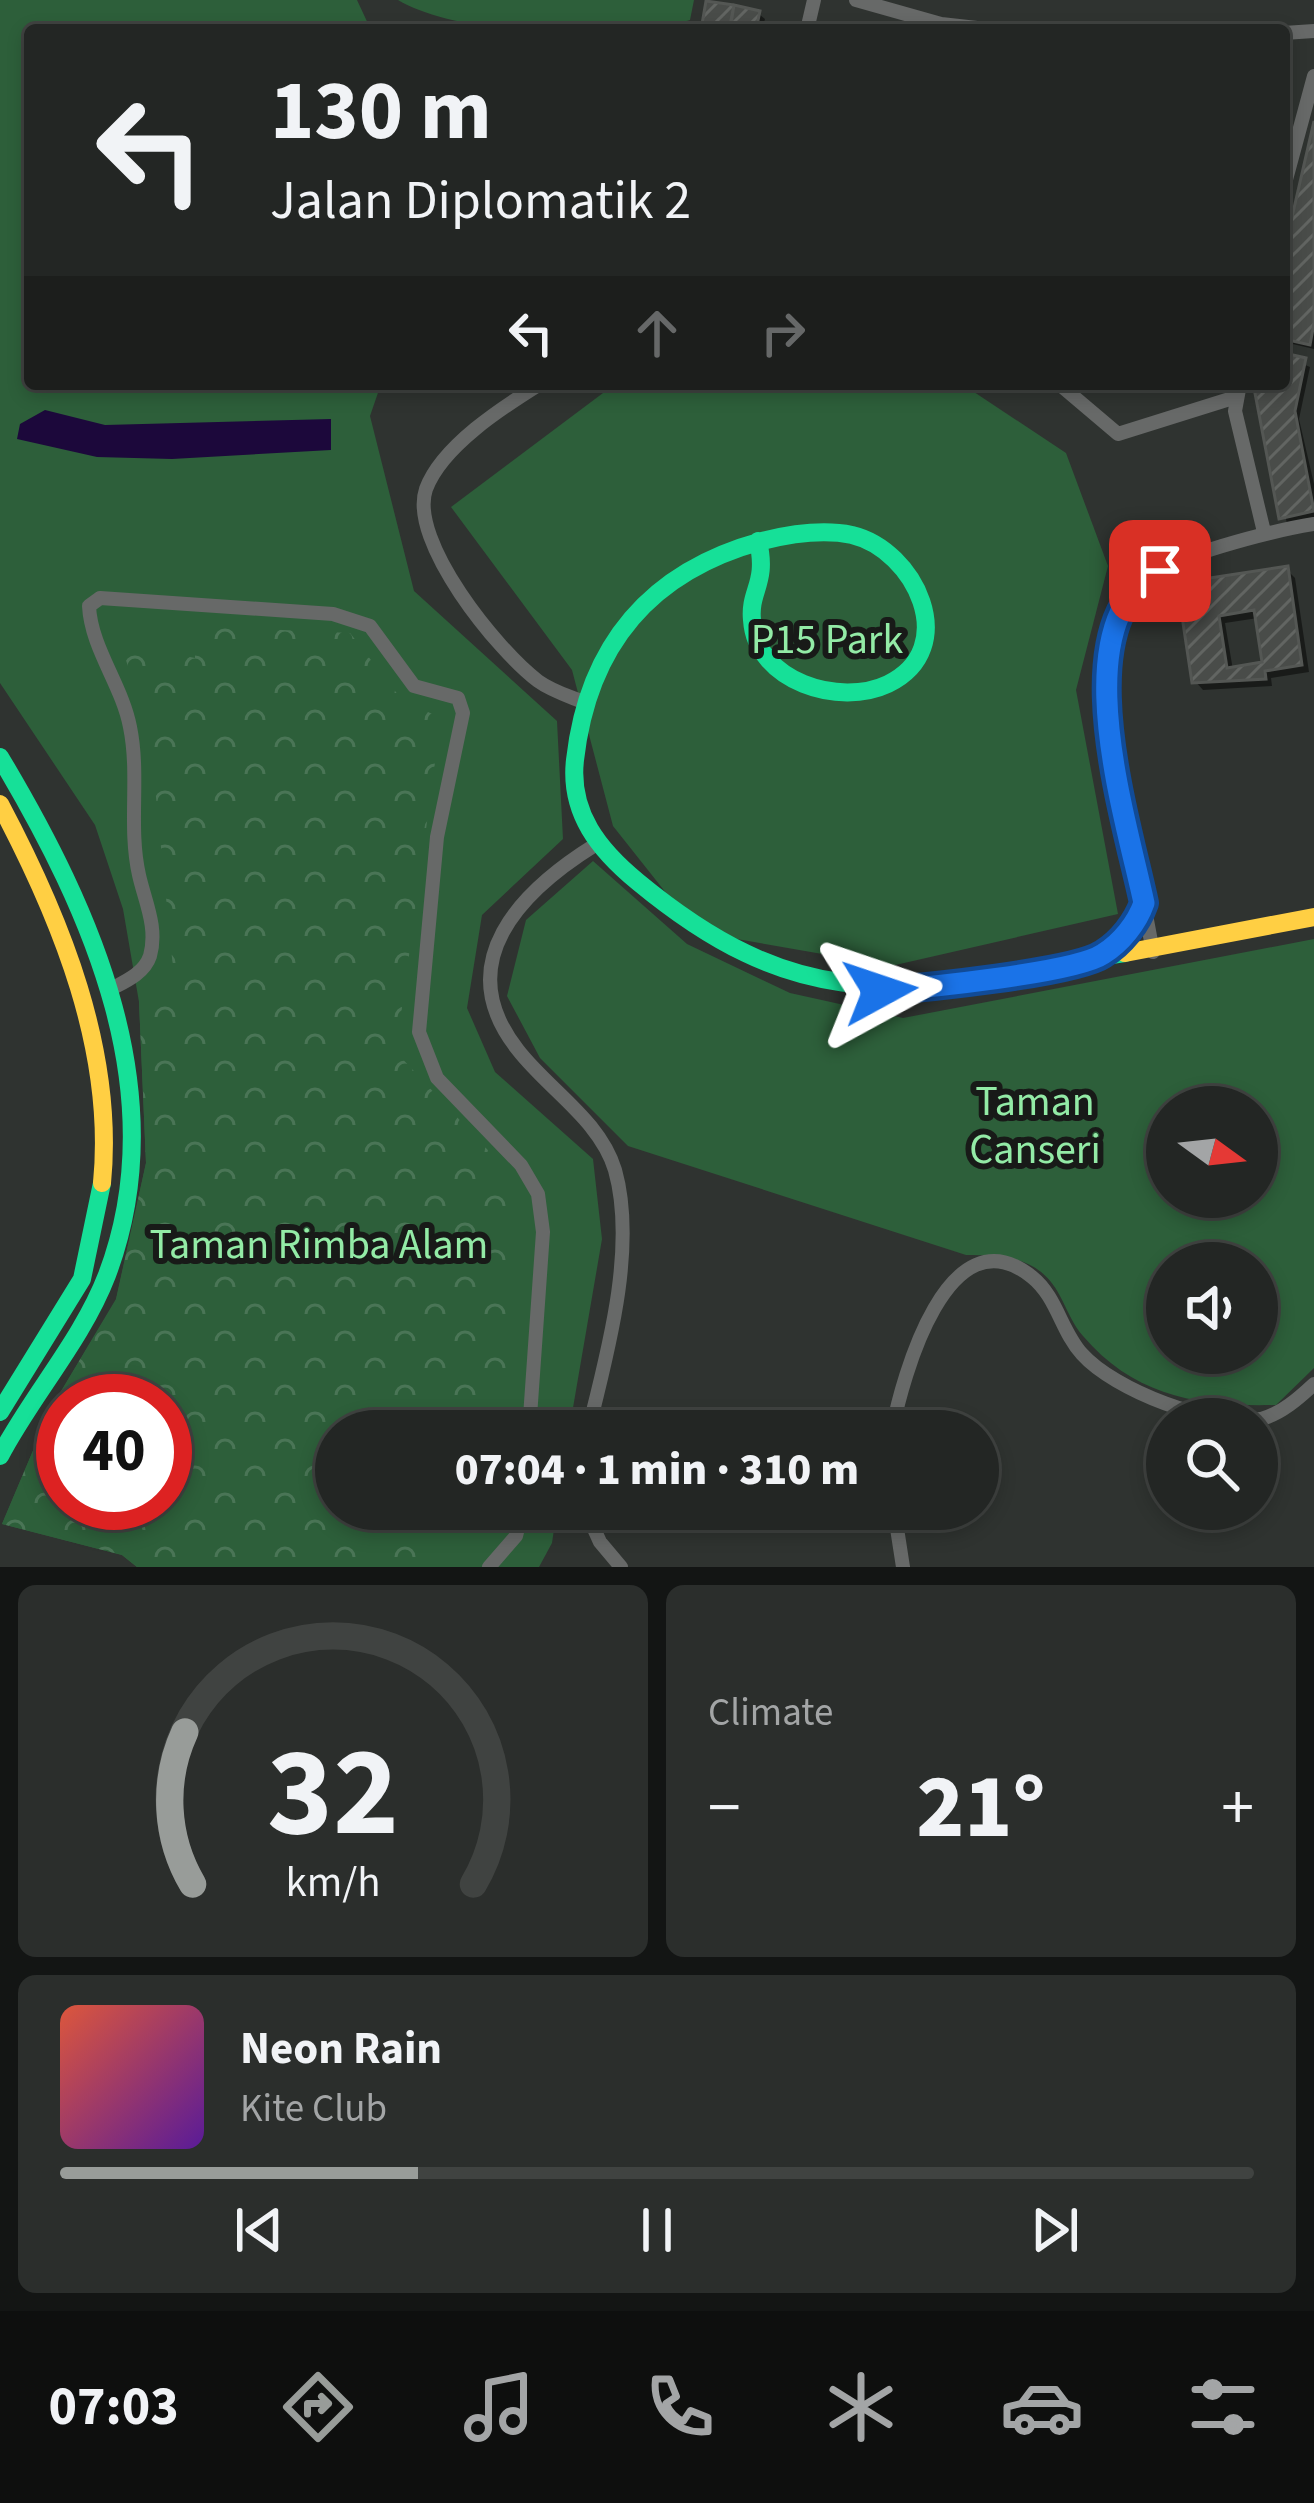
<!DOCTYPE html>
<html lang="en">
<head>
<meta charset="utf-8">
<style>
  :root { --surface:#232624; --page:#2b2e2c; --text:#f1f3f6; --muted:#a3a5a6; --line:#404341; --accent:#989c99 }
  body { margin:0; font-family:"Source Sans 3",sans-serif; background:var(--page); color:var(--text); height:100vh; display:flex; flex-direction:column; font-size:45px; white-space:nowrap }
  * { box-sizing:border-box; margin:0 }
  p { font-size:39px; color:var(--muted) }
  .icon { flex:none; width:66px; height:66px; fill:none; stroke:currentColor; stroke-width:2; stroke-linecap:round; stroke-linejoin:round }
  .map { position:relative; height:1567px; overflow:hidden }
  .sheet { display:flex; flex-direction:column; gap:18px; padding:18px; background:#131514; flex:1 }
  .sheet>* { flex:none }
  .top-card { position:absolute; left:24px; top:24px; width:1266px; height:366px; border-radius:12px; box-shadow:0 6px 18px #0003,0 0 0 3px var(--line); background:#232624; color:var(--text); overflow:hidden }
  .needle { width:78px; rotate:105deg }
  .tools { position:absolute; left:1146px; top:1086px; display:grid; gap:24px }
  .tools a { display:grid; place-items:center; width:132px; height:132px; border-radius:50%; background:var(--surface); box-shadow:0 6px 18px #0003,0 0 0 3px var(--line); font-size:60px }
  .speed { position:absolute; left:36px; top:1374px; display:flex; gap:24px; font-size:60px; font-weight:700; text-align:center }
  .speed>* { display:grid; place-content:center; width:156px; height:156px; border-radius:50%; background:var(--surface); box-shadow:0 6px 18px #0003,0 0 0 3px var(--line); line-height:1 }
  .speed .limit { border:18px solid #d22; background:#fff; color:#111 }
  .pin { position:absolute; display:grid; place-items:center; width:102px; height:102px; color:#fff; margin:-51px; border-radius:24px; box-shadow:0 6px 18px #0006 }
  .me { position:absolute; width:132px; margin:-66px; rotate:85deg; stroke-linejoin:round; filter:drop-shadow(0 0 9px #0008) }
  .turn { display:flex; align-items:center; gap:42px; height:252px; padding:0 48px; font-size:54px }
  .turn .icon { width:156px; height:156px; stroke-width:2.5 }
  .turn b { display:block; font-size:84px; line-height:102px }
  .lanes { display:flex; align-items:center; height:114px; padding:0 48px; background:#0003; justify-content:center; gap:60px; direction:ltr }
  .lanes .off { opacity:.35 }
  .big { font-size:90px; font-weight:800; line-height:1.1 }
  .sheet .tile { flex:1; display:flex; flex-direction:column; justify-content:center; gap:18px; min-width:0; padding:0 42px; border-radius:18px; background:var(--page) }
  .sheet .dial { align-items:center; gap:0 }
  .dial svg { height:312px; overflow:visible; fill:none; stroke:var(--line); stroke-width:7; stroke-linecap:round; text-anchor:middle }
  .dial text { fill:var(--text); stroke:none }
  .song { display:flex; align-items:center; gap:36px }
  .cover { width:144px; height:144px; border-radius:18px; background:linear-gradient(135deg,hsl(10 70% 55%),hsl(270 70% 35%)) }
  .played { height:12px; border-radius:6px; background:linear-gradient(90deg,var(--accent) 30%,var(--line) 30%) }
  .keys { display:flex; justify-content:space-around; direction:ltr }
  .heat { display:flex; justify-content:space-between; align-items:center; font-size:66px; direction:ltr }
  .sheet .tiles { flex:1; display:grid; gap:18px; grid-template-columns:1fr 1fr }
  .tile:last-child { grid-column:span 2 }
  .trip { position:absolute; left:315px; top:1410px; width:684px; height:120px; border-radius:60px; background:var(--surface); box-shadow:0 6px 18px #0003,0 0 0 3px var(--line); font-weight:800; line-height:120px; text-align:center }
  .tabs { display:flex; height:192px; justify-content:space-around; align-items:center; background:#0e0f0e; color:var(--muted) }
  .tabs .icon { width:84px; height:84px }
  .tabs .on { color:var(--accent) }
  .tabs b { font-size:54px; color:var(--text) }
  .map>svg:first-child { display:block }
  .green { fill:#2d5f3a; fill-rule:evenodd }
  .forest { fill:url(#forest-crowns); fill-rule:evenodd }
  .water { fill:#1c083b }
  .shadow { fill:#0007; fill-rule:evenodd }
  .building { fill:url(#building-hatch); stroke:#545754; stroke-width:3; fill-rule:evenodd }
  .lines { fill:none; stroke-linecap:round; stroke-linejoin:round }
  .street { stroke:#676968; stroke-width:14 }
  .fast { stroke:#16e098; stroke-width:18 }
  .slow { stroke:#ffcf43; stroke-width:18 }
  .route-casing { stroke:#114b97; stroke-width:30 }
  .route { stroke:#1a73e8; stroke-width:21 }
  .labels { text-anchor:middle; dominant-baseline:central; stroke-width:12; stroke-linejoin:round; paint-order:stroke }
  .park-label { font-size:42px; fill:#93eba6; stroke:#181a18 }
</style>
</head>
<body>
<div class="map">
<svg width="1314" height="1567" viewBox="0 0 1314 1567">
  <defs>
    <pattern id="forest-crowns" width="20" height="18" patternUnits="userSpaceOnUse" patternTransform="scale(3)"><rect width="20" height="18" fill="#2d5f3a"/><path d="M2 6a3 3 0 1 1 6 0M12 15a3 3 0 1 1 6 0" fill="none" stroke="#4a7556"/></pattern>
    <pattern id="building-hatch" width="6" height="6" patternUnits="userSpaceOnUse" patternTransform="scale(3)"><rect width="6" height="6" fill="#494c49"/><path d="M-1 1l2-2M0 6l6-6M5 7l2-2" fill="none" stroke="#626562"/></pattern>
  </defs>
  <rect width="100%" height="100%" fill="#2f3330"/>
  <path class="green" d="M 0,0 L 357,0 L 371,30 L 30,30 L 30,384 L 381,384 L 370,416 L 414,591 L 557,721 L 563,839 L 482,915 L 467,1008 L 495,1072 L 593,1159 L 602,1239 L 569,1431 L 336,1431 L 336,1509 L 557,1509 L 552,1543 L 539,1567 L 137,1567 L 122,1555 L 2,1524 L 51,1408 L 116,1300 L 146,1163 L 139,1002 L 123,909 L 95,825 L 0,683 ZM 63,1401 L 165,1401 L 165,1503 L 63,1503 Z
    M 398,0 L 694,0 L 690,20 C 624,43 457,36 398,0 Z
    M 615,384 L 962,384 L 1066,453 L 1108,566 L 1076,690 L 1118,914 L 891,966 L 697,932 L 613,826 L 572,670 L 451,507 Z
    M 593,861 L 687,944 L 790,993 L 903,1018 L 1314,939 L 1314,1368 L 1276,1405 C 1200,1407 1135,1397 1083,1336 C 1073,1325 1067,1309 1060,1296 C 1040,1257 1005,1255 966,1255 L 628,1146 L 540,1058 L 507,996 L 526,920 ZM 1167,1107 L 1257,1107 L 1257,1197 L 1167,1197 ZM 1167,1263 L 1257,1263 L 1257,1353 L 1167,1353 Z"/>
  <path class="forest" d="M 195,626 L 350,633 L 402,700 L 441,718 L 396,1052 L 514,1178 L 507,1431 L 336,1431 L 336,1509 L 504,1509 L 435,1567 L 137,1567 L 122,1555 L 2,1524 L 51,1408 L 116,1299 L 146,1163 L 139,1001 L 175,988 L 149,727 L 120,643 L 195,658 ZM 63,1401 L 165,1401 L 165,1503 L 63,1503 Z"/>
  <path class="water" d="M 45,410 L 105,425 L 331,419 L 331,450 L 172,459 L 97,457 L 17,439 L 20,424 Z"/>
  <path class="shadow" d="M 708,5 L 759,14 L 765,19 L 762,30 L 704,30 Z
    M 1314,134 L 1314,349 L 1284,342 L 1284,265 Z
    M 1284,356 L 1310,367 L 1299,419 L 1314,484 L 1314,517 L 1287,523 L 1258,411 L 1262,384 L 1284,384 Z
    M 1287,570 L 1295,578 L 1309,672 L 1271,678 L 1272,686 L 1203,690 L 1195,681 L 1181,586 ZM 1258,618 L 1266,665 L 1233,670 L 1225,623 Z"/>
  <path class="building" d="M 706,1 L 734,5 L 729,30 L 701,30 Z
    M 734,5 L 760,11 L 756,30 L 730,30 Z
    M 1314,121 L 1314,323 L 1310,345 L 1284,339 L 1284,252 Z
    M 1284,353 L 1306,358 L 1295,411 L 1314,511 L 1279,519 L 1254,388 L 1284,384 Z
    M 1288,566 L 1302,665 L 1265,671 L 1266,679 L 1192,683 L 1177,583 ZM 1254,610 L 1262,662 L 1227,668 L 1219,616 Z"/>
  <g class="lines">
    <path class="street" d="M 856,0 L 941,24 L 995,30
      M 807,30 L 814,0
      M 1284,33 L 1314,31
      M 1284,187 L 1314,76
      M 540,384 C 503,407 442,446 426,489 C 408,541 498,651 538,681 C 553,692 572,697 588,704
      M 1059,384 L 1118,434 L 1236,397
      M 1240,384 L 1235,411 L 1264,532
      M 1153,952 L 1105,696 C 1102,661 1114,609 1139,583 C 1164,557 1277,530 1314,524
      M 1101,956 L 1138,919 L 1143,905
      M 109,990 C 124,982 144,974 150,956 C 158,927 145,902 139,875 C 128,826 140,776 130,727 C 122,685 91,648 89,606 L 100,598 L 333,614 L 370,626 L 414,686 L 458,698 L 463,713 L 437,837 L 419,1032 L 437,1078 L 521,1165 L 538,1194 L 543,1232 L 529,1431
      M 588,1431 C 607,1355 637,1248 615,1170 C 600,1120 549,1090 518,1050 C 449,963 521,891 595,845
      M 892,1431 C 902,1378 948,1209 1032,1277 C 1057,1297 1061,1331 1082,1354 C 1114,1390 1212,1428 1261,1419 C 1281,1414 1299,1398 1314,1384
      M 585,1509 L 600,1542 L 621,1567
      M 894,1509 L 903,1567
      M 489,1567 L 516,1536 L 523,1509"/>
    <path class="fast" d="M 758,541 C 768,584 749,590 752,620 C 756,682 840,707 888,684 C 962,648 915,550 852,535 C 823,529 790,534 762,541 C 651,571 588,645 575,760 C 569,813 599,850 638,882 C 817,1030 919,985 1125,953
      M 0,757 C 92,911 175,1095 107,1275 C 82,1340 32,1395 0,1456
      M 0,1412 L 82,1279 L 102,1183"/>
    <path class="slow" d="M 0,804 C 61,919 115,1051 102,1183
      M 1125,953 L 1314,917"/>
  </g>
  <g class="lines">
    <g class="route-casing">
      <path id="route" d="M 880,991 C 921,988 1075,973 1103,954 C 1121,943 1137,923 1144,903 C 1127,821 1061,619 1160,571"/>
    </g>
    <use href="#route" class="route"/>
  </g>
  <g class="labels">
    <g class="park-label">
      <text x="827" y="640">P15 Park</text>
      <text x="1035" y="1102">Taman<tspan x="1035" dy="48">Canseri</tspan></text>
      <text x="319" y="1245">Taman Rimba Alam</text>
    </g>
  </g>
</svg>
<div class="tools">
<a><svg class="needle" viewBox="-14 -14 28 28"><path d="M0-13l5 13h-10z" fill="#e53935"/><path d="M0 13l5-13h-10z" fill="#a3a5a6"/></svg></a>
<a><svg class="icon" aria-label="sound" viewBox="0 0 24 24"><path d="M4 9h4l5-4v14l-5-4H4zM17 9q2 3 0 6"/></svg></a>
<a><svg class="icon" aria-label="search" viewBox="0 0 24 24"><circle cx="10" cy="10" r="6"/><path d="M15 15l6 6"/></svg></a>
</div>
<div class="speed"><div class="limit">40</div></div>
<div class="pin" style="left:1160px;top:571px;background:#d93025"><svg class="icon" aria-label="arrive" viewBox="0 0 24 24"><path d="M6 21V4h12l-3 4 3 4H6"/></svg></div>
<svg class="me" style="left:880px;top:991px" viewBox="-20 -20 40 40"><path d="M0-17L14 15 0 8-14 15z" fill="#1a73e8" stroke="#fff" stroke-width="4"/></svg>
<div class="trip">07:04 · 1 min · 310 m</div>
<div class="top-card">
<div class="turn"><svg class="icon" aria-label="left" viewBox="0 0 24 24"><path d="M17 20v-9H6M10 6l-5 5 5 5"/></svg><div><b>130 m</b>Jalan Diplomatik 2</div></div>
<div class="lanes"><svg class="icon" aria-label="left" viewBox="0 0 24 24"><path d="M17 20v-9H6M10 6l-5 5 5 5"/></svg><svg class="icon off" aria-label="ahead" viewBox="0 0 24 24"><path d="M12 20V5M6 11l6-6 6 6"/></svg><svg class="icon off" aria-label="right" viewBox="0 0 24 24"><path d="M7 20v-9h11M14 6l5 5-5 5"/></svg></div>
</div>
</div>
<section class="sheet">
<div class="tiles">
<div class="tile dial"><svg viewBox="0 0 100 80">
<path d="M14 69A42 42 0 1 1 86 69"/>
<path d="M14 69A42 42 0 0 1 12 30" stroke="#989c99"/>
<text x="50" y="56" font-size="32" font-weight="700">32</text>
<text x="50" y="72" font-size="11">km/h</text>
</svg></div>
<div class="tile"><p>Climate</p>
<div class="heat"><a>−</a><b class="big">21°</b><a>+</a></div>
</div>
<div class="tile">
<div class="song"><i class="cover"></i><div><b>Neon Rain</b><p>Kite Club</p></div></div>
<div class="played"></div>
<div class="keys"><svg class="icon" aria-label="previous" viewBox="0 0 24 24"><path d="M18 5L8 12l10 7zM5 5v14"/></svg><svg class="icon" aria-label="pause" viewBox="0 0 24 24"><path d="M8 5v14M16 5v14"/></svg><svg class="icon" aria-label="next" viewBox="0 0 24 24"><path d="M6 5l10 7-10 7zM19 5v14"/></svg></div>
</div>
</div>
</section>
<nav class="tabs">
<b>07:03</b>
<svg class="icon on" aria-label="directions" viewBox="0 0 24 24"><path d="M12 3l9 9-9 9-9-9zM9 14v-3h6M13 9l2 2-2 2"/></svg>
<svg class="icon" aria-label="music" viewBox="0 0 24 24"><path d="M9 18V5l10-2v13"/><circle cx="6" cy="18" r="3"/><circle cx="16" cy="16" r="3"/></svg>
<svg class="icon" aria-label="phone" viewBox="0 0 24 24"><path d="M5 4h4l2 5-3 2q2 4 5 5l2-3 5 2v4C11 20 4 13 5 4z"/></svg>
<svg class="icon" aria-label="climate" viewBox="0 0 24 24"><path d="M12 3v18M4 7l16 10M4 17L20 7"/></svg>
<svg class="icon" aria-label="car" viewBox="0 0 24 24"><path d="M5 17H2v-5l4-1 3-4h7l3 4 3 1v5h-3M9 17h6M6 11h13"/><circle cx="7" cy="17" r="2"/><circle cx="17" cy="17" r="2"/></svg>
<svg class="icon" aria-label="filters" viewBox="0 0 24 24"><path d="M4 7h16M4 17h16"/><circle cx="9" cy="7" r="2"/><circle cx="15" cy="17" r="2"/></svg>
</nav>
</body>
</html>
